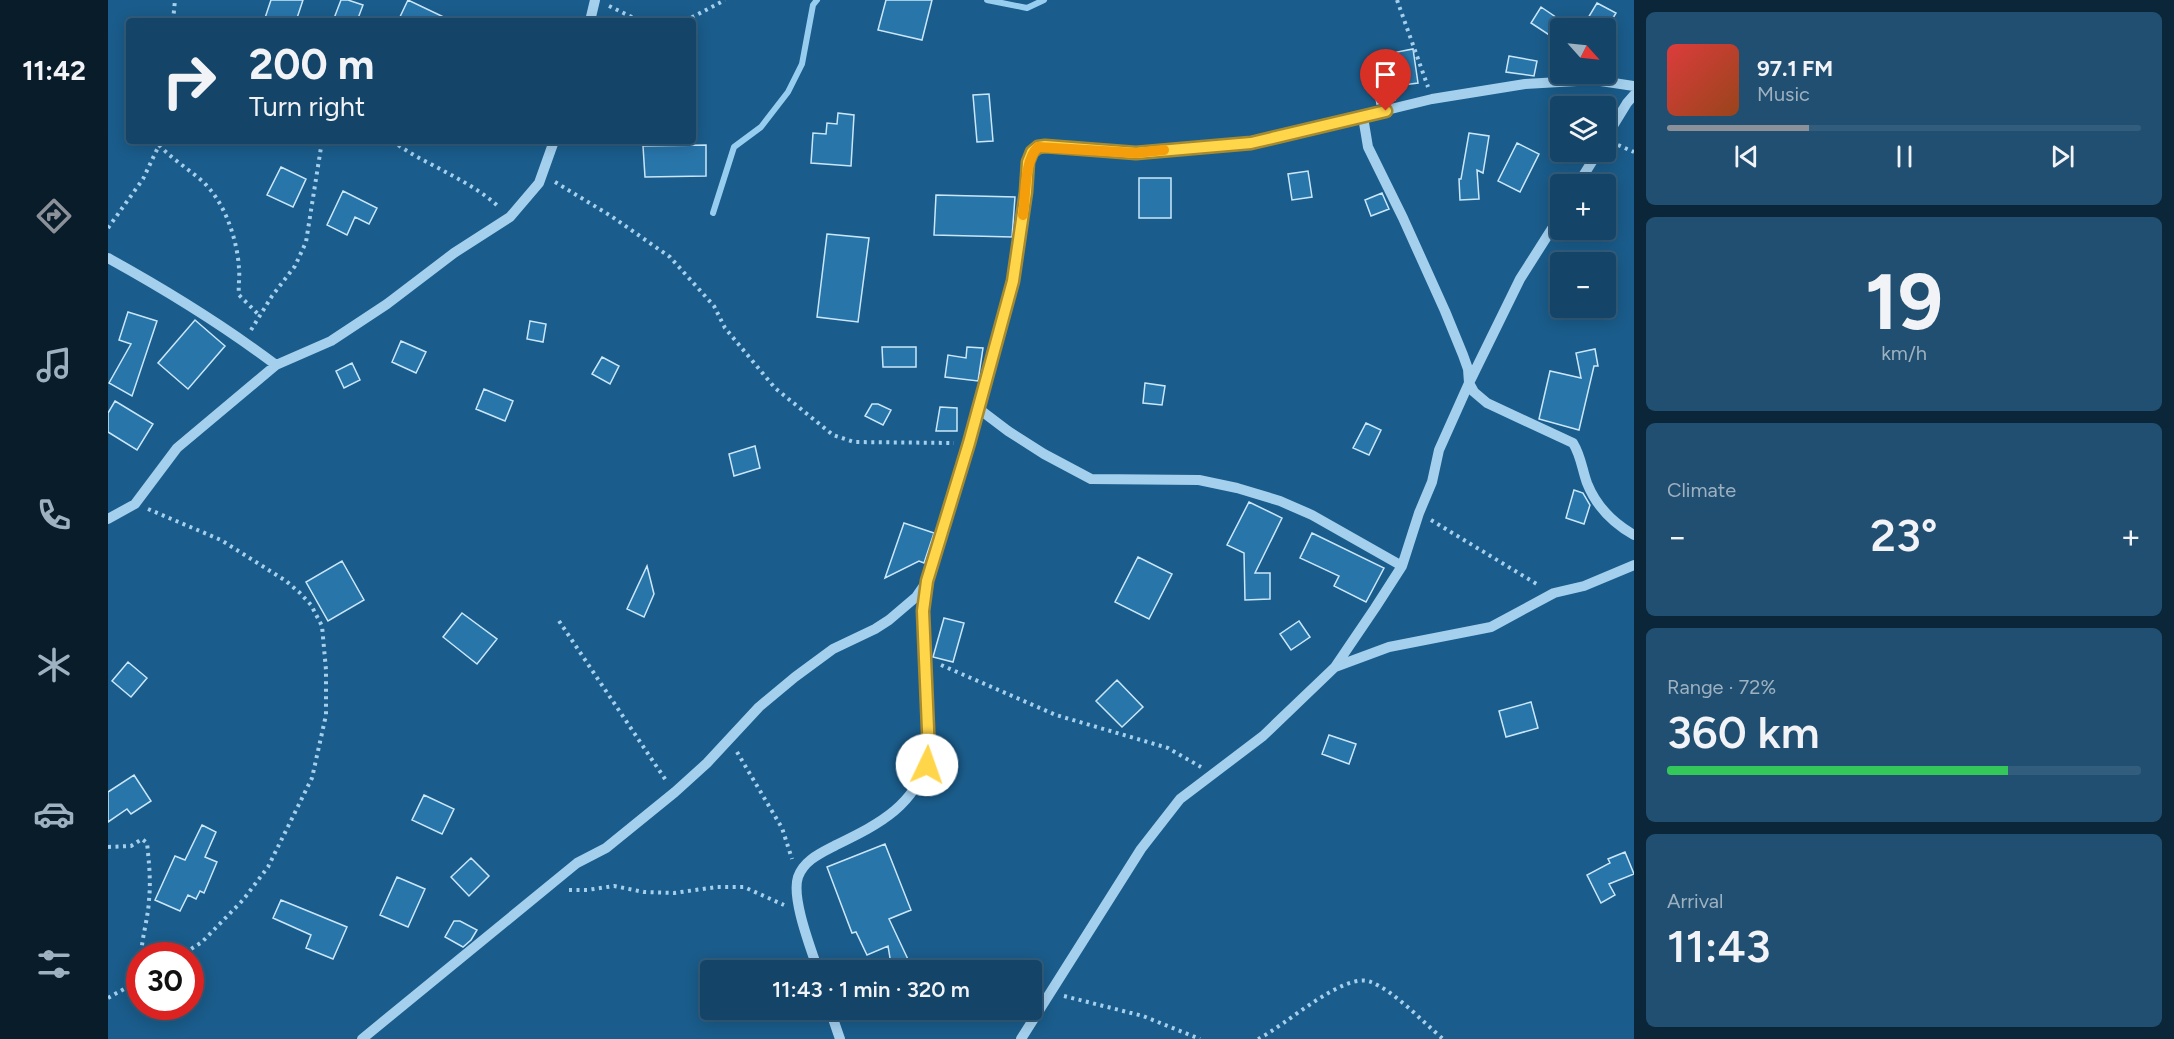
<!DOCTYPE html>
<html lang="en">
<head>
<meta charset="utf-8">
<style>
  :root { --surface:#144568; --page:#214f71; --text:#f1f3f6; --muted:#9db1c0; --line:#335d7c; --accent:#8c9099 }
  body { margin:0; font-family:Figtree,sans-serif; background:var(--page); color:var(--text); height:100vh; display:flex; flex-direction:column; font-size:22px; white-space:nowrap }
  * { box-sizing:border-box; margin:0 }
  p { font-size:20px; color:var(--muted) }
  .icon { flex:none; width:33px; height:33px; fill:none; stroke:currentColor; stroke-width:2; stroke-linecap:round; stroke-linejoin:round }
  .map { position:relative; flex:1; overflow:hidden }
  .sheet { display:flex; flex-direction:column; gap:12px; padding:12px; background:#0b2639; width:540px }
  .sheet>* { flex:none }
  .hud { position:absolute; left:18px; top:18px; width:570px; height:126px; border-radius:6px; box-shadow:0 3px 15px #0003,0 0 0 2px var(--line); background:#144568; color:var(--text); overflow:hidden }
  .needle { width:39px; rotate:117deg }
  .tools { position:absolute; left:1442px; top:18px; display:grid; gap:12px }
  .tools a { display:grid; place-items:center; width:66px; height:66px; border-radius:6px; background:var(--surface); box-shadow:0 3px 15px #0003,0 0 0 2px var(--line); font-size:30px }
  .speed { position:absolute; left:18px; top:942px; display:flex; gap:12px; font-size:30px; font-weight:700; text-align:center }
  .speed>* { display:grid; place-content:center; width:78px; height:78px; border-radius:50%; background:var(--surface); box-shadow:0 3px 15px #0003,0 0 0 2px var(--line); line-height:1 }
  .speed .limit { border:9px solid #d22; background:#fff; color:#111 }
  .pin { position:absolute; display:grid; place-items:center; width:51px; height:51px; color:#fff; margin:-62px -26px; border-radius:50% 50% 50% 0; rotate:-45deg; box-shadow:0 0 6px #0007 }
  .pin .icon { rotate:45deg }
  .me { position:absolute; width:66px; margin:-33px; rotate:3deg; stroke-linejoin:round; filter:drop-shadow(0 0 4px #0008) }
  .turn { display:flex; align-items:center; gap:21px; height:126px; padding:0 24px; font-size:27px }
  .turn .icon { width:78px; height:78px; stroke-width:2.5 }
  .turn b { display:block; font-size:42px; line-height:51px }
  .big { font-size:45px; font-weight:600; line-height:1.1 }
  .sheet .tile { flex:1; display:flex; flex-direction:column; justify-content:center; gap:9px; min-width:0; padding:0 21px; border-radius:9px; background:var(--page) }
  .sheet .dial { align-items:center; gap:0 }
  .dial b { font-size:78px; line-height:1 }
  .song { display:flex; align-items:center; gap:18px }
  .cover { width:72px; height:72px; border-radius:9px; background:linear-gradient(135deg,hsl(0 70% 55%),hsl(20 70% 35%)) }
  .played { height:6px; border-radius:3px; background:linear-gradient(90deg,var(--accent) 30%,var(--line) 30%) }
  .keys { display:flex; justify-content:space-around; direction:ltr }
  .heat { display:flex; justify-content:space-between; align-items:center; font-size:33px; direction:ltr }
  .charge { height:9px; border-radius:4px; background:linear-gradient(90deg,#34c759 72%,var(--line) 0) }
  .trip { position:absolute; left:592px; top:960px; width:342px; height:60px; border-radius:6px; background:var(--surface); box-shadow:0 3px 15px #0003,0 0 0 2px var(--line); font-weight:600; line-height:60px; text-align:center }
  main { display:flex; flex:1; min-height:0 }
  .tabs { display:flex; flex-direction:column; width:108px; justify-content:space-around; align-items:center; background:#081c2a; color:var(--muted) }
  .tabs .icon { width:42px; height:42px }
  .tabs .active { color:var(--accent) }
  .tabs b { font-size:27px; color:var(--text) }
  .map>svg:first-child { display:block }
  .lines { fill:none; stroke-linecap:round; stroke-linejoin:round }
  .stream { stroke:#97cef0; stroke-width:6 }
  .building { fill:#2875aa; stroke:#cae7fa; stroke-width:1.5 }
  .path { stroke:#a4d0ee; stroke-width:4; stroke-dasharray:3 4.5; stroke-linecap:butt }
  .minor { stroke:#a4d0ee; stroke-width:10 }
  .route-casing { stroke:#a68a30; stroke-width:15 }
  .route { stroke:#ffd54a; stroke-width:10 }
  .slow { stroke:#f59e0b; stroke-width:10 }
</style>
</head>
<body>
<main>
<nav class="tabs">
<b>11:42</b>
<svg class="icon active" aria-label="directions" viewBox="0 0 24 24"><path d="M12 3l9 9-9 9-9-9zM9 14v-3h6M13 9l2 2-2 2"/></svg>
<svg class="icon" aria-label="music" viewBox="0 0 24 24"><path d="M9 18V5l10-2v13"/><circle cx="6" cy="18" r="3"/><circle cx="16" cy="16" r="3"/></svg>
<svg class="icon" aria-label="phone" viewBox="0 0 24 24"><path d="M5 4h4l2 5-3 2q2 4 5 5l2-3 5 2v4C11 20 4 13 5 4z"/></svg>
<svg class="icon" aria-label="climate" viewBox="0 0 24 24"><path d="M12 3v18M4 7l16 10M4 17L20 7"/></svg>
<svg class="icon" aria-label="car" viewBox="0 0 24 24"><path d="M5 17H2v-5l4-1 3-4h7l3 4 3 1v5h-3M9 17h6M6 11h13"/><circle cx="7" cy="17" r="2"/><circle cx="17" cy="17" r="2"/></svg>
<svg class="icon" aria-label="filters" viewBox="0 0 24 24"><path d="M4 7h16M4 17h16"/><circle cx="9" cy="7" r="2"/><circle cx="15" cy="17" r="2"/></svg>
</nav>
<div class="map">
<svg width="1526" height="1039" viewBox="0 0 1526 1039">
  <rect width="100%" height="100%" fill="#1a5c8b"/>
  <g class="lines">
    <path class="stream" d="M 879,0 L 919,8 L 936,0
      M 605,213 L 626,147 L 653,127 L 680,92 L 694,64 L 705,5 L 709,0"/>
  </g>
  <path class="building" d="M 163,0 L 195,0 L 188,21 L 156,21 Z
    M 233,0 L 240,0 L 255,5 L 249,21 L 225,21 Z
    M 300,0 L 344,21 L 290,21 Z
    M 778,0 L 824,0 L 814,40 L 770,30 Z
    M 1489,3 L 1508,13 L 1499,28 L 1474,28 Z
    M 1433,7 L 1452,20 L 1452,42 L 1423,23 Z
    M 1305,49 L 1310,83 L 1295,85 L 1289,52 Z
    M 1401,56 L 1429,61 L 1426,76 L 1398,72 Z
    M 1284,78 L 1287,100 L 1269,104 L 1265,81 Z
    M 881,94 L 885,141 L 869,142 L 865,95 Z
    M 730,113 L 746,115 L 743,166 L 703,163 L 705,133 L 718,134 L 719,123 L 729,124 Z
    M 1361,133 L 1381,136 L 1375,173 L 1369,170 L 1371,199 L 1352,200 L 1351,179 L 1353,179 Z
    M 1409,143 L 1431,154 L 1412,192 L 1390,181 Z
    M 598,145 L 598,176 L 537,177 L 535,146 Z
    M 173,167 L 198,179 L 185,207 L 159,195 Z
    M 1200,171 L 1204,197 L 1184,200 L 1180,174 Z
    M 1031,178 L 1063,178 L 1063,218 L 1031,218 Z
    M 235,191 L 269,208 L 261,224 L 247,217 L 239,235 L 219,225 Z
    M 1274,193 L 1281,209 L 1263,216 L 1257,200 Z
    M 828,195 L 907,197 L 904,237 L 826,235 Z
    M 719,234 L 761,238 L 750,322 L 709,317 Z
    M 20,312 L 49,321 L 24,396 L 1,383 L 23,344 L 11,340 Z
    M 87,320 L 117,346 L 80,389 L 50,363 Z
    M 422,321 L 438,324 L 435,342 L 419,339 Z
    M 293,341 L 318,352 L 308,373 L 284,362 Z
    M 774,347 L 808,347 L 808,367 L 775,367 Z
    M 859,347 L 875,348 L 870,381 L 837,377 L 840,355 L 858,358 Z
    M 1487,349 L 1490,366 L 1486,366 L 1471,430 L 1431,419 L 1442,371 L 1473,378 L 1468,353 Z
    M 494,357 L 511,366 L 502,384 L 484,374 Z
    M 244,363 L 252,380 L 236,388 L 228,371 Z
    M 1037,383 L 1057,386 L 1054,405 L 1035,403 Z
    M 376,389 L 405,401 L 397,421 L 368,409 Z
    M 7,401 L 45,424 L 29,450 L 0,432 L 0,413 Z
    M 764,404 L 770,404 L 783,410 L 775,425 L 757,416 Z
    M 832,407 L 849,408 L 849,431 L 828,431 Z
    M 1258,423 L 1273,430 L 1261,455 L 1245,448 Z
    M 647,446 L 652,468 L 626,476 L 621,454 Z
    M 1466,490 L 1475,493 L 1482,505 L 1476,524 L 1458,518 Z
    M 1141,502 L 1174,518 L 1147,573 L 1162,573 L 1162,599 L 1137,600 L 1136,553 L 1119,545 Z
    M 796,523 L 826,533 L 816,563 L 811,561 L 777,578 Z
    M 1204,533 L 1276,568 L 1258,602 L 1226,586 L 1231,576 L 1192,558 Z
    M 1030,557 L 1064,574 L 1041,619 L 1007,602 Z
    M 234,561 L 256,600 L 220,621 L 198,582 Z
    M 539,566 L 546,594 L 536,617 L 519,609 Z
    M 354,613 L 389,639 L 369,664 L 335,637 Z
    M 836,618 L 856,623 L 845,662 L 825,657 Z
    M 1191,621 L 1202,637 L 1183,650 L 1172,634 Z
    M 20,662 L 39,678 L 23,697 L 4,681 Z
    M 1009,680 L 1035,707 L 1014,727 L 988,701 Z
    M 1423,702 L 1430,728 L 1398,737 L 1391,711 Z
    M 1221,735 L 1248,744 L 1241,764 L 1214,754 Z
    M 26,775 L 43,801 L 23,814 L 19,809 L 0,822 L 0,792 Z
    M 316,795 L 346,809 L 334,834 L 304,820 Z
    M 94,825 L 108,832 L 97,857 L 109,862 L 96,893 L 92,891 L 88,899 L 80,895 L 72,911 L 47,900 L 67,856 L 77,860 Z
    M 777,844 L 803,910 L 781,919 L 805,970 L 784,970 L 780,946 L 759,955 L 748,932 L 744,933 L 719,867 Z
    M 1517,852 L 1526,874 L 1501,884 L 1507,895 L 1493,903 L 1479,875 L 1502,863 L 1500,859 Z
    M 363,858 L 381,876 L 361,896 L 343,877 Z
    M 289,877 L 317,889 L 300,927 L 272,915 Z
    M 173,900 L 239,927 L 225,959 L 198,948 L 203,935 L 165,918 Z
    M 346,921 L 352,921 L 369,930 L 363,940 L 355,947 L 337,937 Z"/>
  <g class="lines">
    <path class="path" d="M 1289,0 L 1320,87
      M 501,6 L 532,21
      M 65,21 L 67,0
      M 577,21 L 617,0
      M 284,141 C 296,149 308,157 321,163 C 346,177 371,188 392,208
      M 51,145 C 64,159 79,168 93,180 C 116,200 129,238 131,268 C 132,277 130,286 131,295 L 151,315
      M 1510,145 L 1526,152
      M 447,182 L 503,216 L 562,257 L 606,306 L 617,328 L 667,388 L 725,435 L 746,442 L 846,443
      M 0,228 L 35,179 L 53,141
      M 143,330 L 164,296 L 187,266 L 198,242 L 214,141
      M 40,509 L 113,540 L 178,581 L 192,593 L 203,605 L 214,626 L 218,670 L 218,715 L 204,778 L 160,867 L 135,900 L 94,942 L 72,956
      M 1323,520 L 1432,586
      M 451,621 L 559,782
      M 833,665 L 948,715 L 1060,748 L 1093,767
      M 629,752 L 674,828 L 684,859
      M 0,847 L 23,846 L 34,839 L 39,843 C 41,862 43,881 41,900 C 40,919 34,936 33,956
      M 461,890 L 479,890 L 506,886 L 536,892 L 566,893 L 609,887 L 636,887 L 676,905
      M 956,996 L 1035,1016 L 1092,1039
      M 0,998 L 32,980
      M 1150,1039 C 1177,1026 1236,971 1263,982 C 1286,991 1315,1022 1335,1039"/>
    <path class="minor" d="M 482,21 L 487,0
      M 1255,117 L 1260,147 L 1295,218 L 1337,311 L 1355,355 L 1360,369 L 1361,383 L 1366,392 L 1379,403 L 1465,443 C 1473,456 1474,469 1479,483 C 1488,506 1505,523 1526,535
      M 1497,139 L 1519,103 L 1526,95
      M 1470,184 L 1490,152
      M 0,258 C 58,290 115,325 168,365
      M 871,409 L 900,431 L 936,454 L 983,479 L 1091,480 L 1129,488 L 1172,501 L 1204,515 L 1294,566
      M 0,519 L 27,504 L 69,448 L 168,365 L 223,341 L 279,304 L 346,253 L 402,217 L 431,183 L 446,141
      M 1227,667 L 1281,647 L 1383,627 L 1446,593 L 1476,586 L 1526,565
      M 710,970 C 703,949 683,898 690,877 C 696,860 713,853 728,845 C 771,824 810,805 821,753 L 815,611 L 819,581 L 861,443 L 905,281 L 918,192 L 920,162 L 924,152 L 930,147 L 937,146 L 1028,153 L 1143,143 L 1324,99 L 1417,84 L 1486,80 L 1526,86
      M 722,1010 L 732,1039
      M 254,1039 L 469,863 L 498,848 L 567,792 L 599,763 L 651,707 L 687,677 L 725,649 L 767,629 L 781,620 L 808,597 L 817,584
      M 913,1039 L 1033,849 L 1072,799 L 1155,736 L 1227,667 L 1267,608 L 1294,566 L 1311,513 L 1324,482 L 1331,450 L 1361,383 L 1412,279 L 1452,216"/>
  </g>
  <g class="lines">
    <g class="route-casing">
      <path id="route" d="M 819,765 L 821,753 L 815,611 L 819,581 L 861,443 L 905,281 L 918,192 L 920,162 L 924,152 L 930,147 L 937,146 L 1028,153 L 1143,143 L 1278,111"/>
    </g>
    <use href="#route" class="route"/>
    <path class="slow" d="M 915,215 C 918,195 916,160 930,147 L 1028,153 L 1056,150"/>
  </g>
</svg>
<div class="tools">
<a><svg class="needle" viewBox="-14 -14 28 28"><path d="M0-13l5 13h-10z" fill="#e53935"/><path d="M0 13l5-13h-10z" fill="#9db1c0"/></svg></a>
<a><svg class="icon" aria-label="layers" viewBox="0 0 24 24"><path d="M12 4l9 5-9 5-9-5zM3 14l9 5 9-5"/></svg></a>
<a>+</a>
<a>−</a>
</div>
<div class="speed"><div class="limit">30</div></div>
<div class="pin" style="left:1278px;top:111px;background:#d93025"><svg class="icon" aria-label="arrive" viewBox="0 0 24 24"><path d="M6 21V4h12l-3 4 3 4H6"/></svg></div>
<svg class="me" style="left:819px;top:765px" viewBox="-20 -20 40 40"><circle r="19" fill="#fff"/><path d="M0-13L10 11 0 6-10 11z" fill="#ffd54a"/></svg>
<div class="trip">11:43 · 1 min · 320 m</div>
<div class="hud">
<div class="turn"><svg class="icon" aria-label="right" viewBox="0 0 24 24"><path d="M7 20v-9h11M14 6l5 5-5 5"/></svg><div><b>200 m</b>Turn right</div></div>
</div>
</div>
<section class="sheet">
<div class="tile">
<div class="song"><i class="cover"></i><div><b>97.1 FM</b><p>Music</p></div></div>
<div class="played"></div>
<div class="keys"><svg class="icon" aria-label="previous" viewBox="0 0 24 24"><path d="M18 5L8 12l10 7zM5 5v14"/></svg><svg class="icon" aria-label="pause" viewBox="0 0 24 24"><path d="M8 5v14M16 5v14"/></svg><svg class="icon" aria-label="next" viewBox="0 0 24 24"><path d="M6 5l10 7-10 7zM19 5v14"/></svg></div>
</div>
<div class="tile dial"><b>19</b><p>km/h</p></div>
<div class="tile"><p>Climate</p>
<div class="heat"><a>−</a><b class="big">23°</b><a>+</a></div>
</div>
<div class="tile"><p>Range · 72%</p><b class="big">360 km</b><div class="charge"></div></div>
<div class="tile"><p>Arrival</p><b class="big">11:43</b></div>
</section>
</main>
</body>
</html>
